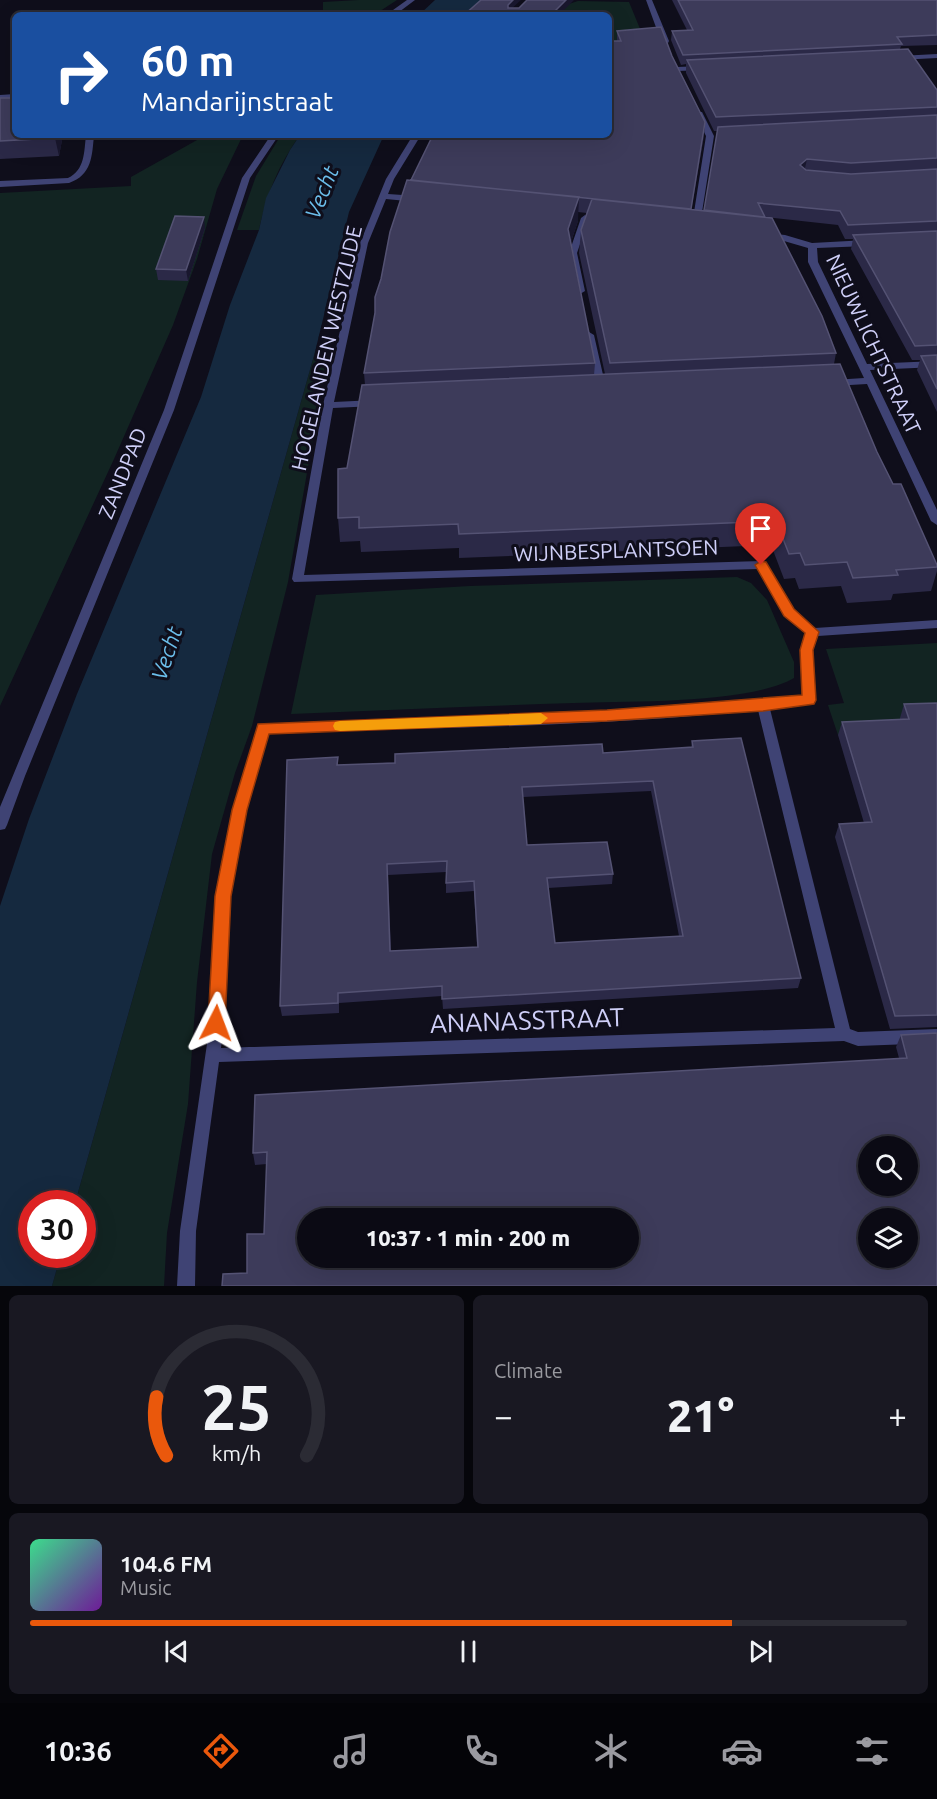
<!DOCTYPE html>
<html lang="en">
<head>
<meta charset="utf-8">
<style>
  :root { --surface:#0b0a14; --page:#191822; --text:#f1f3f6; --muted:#9a9aa0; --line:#2b2b34; --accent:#ea580c }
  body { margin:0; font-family:Ubuntu,sans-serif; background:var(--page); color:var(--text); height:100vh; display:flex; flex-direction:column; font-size:22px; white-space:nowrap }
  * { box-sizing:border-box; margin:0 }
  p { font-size:20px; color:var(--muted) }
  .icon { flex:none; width:33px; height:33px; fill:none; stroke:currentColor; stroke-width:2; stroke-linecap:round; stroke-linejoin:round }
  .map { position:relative; height:1286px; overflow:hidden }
  .sheet { display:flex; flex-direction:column; gap:9px; padding:9px; background:#06060b; flex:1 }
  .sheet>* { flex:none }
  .hud { position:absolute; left:12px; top:12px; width:600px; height:126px; border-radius:9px; box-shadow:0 6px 24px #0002,0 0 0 2px var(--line); background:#1a4fa0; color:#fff; overflow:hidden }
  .buttons { position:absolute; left:858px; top:1136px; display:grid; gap:12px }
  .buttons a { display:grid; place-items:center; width:60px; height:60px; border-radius:50%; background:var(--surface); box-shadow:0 6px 24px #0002,0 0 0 2px var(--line); font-size:30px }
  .speed { position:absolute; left:18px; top:1190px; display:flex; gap:12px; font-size:30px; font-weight:700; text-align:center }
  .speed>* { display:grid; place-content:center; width:78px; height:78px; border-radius:50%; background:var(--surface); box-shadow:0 6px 24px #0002,0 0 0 2px var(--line); line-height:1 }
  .speed .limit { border:9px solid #d22; background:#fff; color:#111 }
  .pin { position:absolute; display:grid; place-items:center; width:51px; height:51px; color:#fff; margin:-62px -26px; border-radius:50% 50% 50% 0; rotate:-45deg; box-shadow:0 0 6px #0007 }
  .pin .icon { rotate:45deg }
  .me { position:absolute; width:66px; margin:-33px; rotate:3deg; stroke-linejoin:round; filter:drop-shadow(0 0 4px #0008) }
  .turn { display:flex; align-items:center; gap:21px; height:126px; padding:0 30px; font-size:27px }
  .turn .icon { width:78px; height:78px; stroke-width:2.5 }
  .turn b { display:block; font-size:42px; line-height:51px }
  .big { font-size:45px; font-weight:800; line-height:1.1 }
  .sheet .widget { flex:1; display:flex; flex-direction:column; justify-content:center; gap:9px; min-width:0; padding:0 21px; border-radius:9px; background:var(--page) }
  .sheet .dial { align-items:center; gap:0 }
  .dial svg { height:156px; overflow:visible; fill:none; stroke:var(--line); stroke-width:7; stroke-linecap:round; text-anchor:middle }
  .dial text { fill:var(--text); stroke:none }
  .song { display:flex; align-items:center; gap:18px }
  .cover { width:72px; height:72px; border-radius:9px; background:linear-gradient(135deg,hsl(150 70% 55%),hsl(280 70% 35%)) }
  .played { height:6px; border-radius:3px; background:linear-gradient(90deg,var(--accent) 80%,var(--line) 80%) }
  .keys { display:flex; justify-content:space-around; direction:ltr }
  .heat { display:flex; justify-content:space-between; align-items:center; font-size:33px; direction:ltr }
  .sheet .tiles { flex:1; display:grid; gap:9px; grid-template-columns:1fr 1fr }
  .widget:last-child { grid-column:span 2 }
  .trip { position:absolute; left:297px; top:1208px; width:342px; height:60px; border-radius:30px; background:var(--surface); box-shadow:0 6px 24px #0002,0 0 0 2px var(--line); font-weight:800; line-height:60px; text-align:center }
  .tabs { display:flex; height:96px; justify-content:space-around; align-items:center; background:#040408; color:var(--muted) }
  .tabs .icon { width:42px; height:42px }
  .tabs .on { color:var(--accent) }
  .tabs b { font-size:27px; color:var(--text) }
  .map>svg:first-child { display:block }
  .green { fill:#122422 }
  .water { fill:#15293f }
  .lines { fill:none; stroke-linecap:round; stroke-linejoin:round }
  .service { fill:#3f4374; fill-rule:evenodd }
  .minor { fill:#3f4374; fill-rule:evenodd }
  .wall { fill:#2b2947; fill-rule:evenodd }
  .shaded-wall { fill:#19172e }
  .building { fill:#3d3b5a; stroke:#545273; stroke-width:1.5; fill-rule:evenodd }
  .route { fill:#ea580c; stroke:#983908; stroke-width:1.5 }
  .slow { fill:#f59e0b }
  .labels { text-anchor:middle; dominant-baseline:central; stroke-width:6; stroke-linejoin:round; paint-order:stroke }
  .street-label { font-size:21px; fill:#cfcff8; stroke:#0f0e1b }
  .water-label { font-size:22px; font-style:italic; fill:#6bbdea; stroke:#0f0e1b }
  .near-street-label { font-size:26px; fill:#cfcff8; stroke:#0f0e1b }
</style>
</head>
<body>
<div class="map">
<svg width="937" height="1286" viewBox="0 0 937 1286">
  <rect width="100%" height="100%" fill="#0f0e1b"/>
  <path class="green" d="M 359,0 L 397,0 L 374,15 L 323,15 L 323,2 Z
    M 578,1 L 629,2 L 650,53 L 609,55 L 609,15 L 536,15 Z
    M 206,135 L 243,135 L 217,189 L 197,259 L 173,325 L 114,459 L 0,706 L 0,193 L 131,186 L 131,177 Z
    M 281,135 L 300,135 C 279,164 266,195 259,230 L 237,230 L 256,176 Z
    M 315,352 L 328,352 L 288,582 L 252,726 L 235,773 L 212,854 L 197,982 L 188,1104 L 167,1233 L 164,1286 L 52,1286 L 61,1254 L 82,1254 L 82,1203 L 75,1203 Z
    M 737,577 L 751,583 L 767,600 L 794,662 L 794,678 C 750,704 629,701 574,703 C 480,706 386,710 291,714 L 316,595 L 470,586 Z
    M 937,643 L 937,716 L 905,732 L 838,735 L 828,705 L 844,703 L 826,649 Z"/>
  <path class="water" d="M 435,0 L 505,0 L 489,15 L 419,15 Z
    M 300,135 L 384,135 L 349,212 L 315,352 L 75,1203 L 32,1203 L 32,1254 L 61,1254 L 52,1286 L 0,1286 L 0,906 L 29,819 L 77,694 L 201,397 L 230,305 L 259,230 L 266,198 L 290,150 Z"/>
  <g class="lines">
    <path class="service" d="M 15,94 L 15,98 L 0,99 L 0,95 Z
      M 86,135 L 94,135 C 92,156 92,175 69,183 L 0,187 L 0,181 L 68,178 C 85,170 84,152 86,135 Z"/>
    <path class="minor" d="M 407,0 L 415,0 L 395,15 L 386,15 Z
      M 646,0 L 652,0 L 669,41 L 668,43 L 661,41 Z
      M 937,54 L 937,58 L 899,60 L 895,58 L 899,56 Z
      M 702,66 L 706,68 L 705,70 L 677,71 L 673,69 L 677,67 Z
      M 696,112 L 702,112 L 714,136 L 700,225 L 696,228 L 692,225 L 706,136 L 695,114 Z
      M 271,135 L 279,135 L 250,178 L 174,410 L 25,776 L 7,825 L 5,829 L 0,830 L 0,807 L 164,410 L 242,178 Z
      M 413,135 L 421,135 L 394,179 L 388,194 L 417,196 L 421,199 L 417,202 L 386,199 L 368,243 L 334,402 L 375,400 L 380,403 L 375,406 L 333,408 L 304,575 L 761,561 L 765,562 L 793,610 L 815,628 L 937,620 L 937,628 L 818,636 L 813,650 L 815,700 L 813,703 L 770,709 L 850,1029 L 858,1032 L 937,1029 L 937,1043 L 858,1046 L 844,1041 L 219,1062 L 196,1231 L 195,1286 L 177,1286 L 180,1231 L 210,1023 L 216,896 L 233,810 L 259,725 L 605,712 L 803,696 L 801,650 L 807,633 L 785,616 L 758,569 L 294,582 L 292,579 L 323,405 L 360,243 L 386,179 ZM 758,710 L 835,1028 L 221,1048 L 224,1023 L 230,896 L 247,810 L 268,733 C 431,728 595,727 758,710 Z
      M 585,215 L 589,218 L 577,253 L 585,291 L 580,294 L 575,291 L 569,253 L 581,218 Z
      M 766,233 L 785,235 L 812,243 L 867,240 L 871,243 L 867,246 L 817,248 L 818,262 L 867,364 L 937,361 L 937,367 L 870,370 L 937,510 L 937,525 L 931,521 L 867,384 L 833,386 L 828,383 L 833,380 L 864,378 L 808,262 L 808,248 L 784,241 L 763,238 L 762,236 Z
      M 589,332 L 594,335 L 606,388 L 601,391 L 596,388 L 584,335 Z"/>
  </g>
  <path class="wall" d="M 672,0 L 937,0 L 937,45 L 901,46 L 900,49 L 937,90 L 937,412 L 917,370 L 920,360 L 912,360 L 851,249 L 853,239 L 845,239 L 838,225 L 765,217 L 836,353 L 834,364 L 893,484 L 937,565 L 937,571 L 931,591 L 893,594 L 891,600 L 847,603 L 841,586 L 799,589 L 795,578 L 784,579 L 771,545 L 459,558 L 459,548 L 361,552 L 360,541 L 340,542 L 338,518 L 347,468 L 365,385 L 364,373 L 381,279 L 411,180 L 617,41 L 617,31 L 704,136 L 691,210 L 704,211 L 717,131 L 714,131 L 686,73 L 686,64 L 681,65 L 671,40 L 672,31 L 687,30 ZM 578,212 L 587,213 L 581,230 L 579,253 L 605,374 L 594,375 L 595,363 L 571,242 L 578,221 Z
    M 0,98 L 63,135 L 59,156 L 0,159 Z
    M 205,228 L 188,281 L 158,280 L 156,269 Z
    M 937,703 L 937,1027 L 890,1029 L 835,837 L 839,824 L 864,823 L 838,735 L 842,722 L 900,719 L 900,718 L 904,704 Z
    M 692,741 L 801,978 L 798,988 L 443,1009 L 442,996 L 339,1003 L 339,1013 L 282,1016 L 280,1006 L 338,757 L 338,765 L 603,753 L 691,748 ZM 651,791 L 679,936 L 555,943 L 548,888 L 612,884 L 613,874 L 527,845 L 523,797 ZM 446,872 L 446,893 L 474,891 L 477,947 L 391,951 L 388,875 Z
    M 937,1033 L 937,1286 L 247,1273 L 264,1234 L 267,1164 L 255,1165 L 253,1153 L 899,1058 L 896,1047 L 901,1035 Z"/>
  <path class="shaded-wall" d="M 513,0 L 521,0 L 507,13 L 508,5 Z
    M 566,0 L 574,0 L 559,15 L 551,15 Z
    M 705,122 L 704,136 L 689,224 L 691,209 Z
    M 56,135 L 63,135 L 59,156 L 55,138 Z
    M 807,159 L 804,173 L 800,165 Z
    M 579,197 L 578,221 L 567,253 L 568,229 Z
    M 204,217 L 205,228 L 188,281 L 186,270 Z"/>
  <path class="building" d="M 481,0 L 513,0 L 508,5 L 508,8 L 519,8 L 527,0 L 566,0 L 551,15 L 464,15 Z
    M 678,0 L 937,0 L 937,35 L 897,37 L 902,44 L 683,55 L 672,31 L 693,30 Z
    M 661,27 L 672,56 L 705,122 L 691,209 L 411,180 L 433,135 L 609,135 L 609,41 L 621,41 L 617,31 Z
    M 908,49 L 937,90 L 937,107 L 716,117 L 687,60 Z
    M 0,98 L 15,98 L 15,135 L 56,135 L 55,138 L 0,141 Z
    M 937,115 L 937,158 L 851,163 L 807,159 L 800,165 L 806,170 L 851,174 L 937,169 L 937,221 L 848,225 L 840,211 L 758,203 L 765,217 L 704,210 L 718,127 Z
    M 407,180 L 579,197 L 568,229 L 595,363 L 364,373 L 375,313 L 375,297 L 381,279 L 390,232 Z
    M 592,199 L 772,218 L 822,316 L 836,353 L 610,363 L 581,230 Z
    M 175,216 L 204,217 L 186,270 L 156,269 Z
    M 937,231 L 937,345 L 915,346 L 853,235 Z
    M 937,355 L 937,389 L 921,356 Z
    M 840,364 L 877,452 L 893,484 L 901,484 L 937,565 L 937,567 L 896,570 L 898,575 L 853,578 L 847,562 L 805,565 L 800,553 L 789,554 L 776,521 L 459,534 L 458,524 L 359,528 L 359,517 L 338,518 L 338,469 L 347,468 L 362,385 Z
    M 937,703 L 937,1015 L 895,1016 L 839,824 L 872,822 L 842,722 L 909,719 L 904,704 Z
    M 741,738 L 801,978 L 442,999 L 442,986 L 338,993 L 338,1003 L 280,1006 L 287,760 L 338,757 L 337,765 L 395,763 L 395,754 L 602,744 L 603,753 L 693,747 L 692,741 ZM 653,781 L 683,936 L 555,943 L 547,878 L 613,874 L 607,842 L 527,845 L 522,787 ZM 447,861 L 446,883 L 474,881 L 478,947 L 390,951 L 387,864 Z
    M 937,1033 L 937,1286 L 222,1286 L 223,1274 L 247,1273 L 247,1234 L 264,1234 L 267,1152 L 253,1153 L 255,1095 L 907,1058 L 901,1035 ZM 868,1146 L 908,1146 L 908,1185 L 868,1185 ZM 308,1218 L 628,1218 L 628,1257 L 308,1257 ZM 868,1218 L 908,1218 L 908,1257 L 868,1257 Z"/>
  <path class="route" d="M 761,561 L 766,562 L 794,609 L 819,632 L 813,650 L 816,700 L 814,704 L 763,711 L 607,721 L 269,734 L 247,810 L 231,896 L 225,1023 L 222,1029 L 216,1031 L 210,1029 L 208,1023 L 215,896 L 232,810 L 258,724 L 607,710 L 802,695 L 800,650 L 805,633 L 784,616 L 755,565 Z"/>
  <path class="slow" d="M 541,713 L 548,718 L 541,724 L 340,731 L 335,730 L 333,726 L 335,722 L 340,721 Z"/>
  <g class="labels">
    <g class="street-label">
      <text transform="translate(874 344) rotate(65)">NIEUWLICHTSTRAAT</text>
      <text transform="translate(326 348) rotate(-77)">HOGELANDEN WESTZIJDE</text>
      <text transform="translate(122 473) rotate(-68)">ZANDPAD</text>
      <text transform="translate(616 550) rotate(-2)">WIJNBESPLANTSOEN</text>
    </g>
    <g class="water-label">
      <text transform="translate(321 192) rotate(-68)">Vecht</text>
      <text transform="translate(166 653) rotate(-72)">Vecht</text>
    </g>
    <g class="near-street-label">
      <text transform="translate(527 1020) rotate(-2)">ANANASSTRAAT</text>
    </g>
  </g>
</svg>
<div class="buttons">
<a><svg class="icon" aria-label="search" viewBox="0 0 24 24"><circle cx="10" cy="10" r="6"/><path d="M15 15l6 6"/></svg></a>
<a><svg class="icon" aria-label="layers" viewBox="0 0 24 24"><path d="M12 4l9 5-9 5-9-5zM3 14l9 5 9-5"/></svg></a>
</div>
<div class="speed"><div class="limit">30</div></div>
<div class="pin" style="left:761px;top:565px;background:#d93025"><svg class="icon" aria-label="arrive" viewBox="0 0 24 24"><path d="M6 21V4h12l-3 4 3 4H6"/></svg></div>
<svg class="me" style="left:216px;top:1023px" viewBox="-20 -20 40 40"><path d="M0-17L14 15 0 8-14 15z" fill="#ea580c" stroke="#fff" stroke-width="4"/></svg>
<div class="trip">10:37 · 1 min · 200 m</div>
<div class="hud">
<div class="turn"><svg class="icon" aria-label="right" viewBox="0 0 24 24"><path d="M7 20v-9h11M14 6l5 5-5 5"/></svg><div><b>60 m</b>Mandarijnstraat</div></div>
</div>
</div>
<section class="sheet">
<div class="tiles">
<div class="widget dial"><svg viewBox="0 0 100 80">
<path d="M14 69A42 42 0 1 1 86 69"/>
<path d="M14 69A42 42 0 0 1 9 39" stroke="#ea580c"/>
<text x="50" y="56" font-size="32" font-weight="700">25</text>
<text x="50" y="72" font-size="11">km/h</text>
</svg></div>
<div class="widget"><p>Climate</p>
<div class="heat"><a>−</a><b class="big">21°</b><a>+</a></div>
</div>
<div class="widget">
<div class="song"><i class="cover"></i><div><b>104.6 FM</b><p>Music</p></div></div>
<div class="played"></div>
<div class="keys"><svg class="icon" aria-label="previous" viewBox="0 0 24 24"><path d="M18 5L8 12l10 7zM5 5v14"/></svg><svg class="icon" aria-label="pause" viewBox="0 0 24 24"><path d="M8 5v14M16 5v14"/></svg><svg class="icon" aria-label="next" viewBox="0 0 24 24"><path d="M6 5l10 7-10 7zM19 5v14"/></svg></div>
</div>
</div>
</section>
<nav class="tabs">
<b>10:36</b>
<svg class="icon on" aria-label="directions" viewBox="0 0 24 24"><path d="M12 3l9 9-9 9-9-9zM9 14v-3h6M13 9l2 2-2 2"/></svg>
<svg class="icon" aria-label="music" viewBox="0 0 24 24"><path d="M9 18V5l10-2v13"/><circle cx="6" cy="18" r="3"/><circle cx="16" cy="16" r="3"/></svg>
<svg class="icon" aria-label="phone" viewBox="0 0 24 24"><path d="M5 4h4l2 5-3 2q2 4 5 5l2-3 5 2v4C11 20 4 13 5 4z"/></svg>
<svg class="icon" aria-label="climate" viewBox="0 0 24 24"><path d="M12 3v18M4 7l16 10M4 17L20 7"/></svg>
<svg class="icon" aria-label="car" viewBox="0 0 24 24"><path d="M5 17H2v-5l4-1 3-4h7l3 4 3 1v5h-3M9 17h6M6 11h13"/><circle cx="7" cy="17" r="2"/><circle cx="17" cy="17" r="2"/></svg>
<svg class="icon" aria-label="filters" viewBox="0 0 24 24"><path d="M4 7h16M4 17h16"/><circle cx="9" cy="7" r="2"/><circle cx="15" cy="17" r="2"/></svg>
</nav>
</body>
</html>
